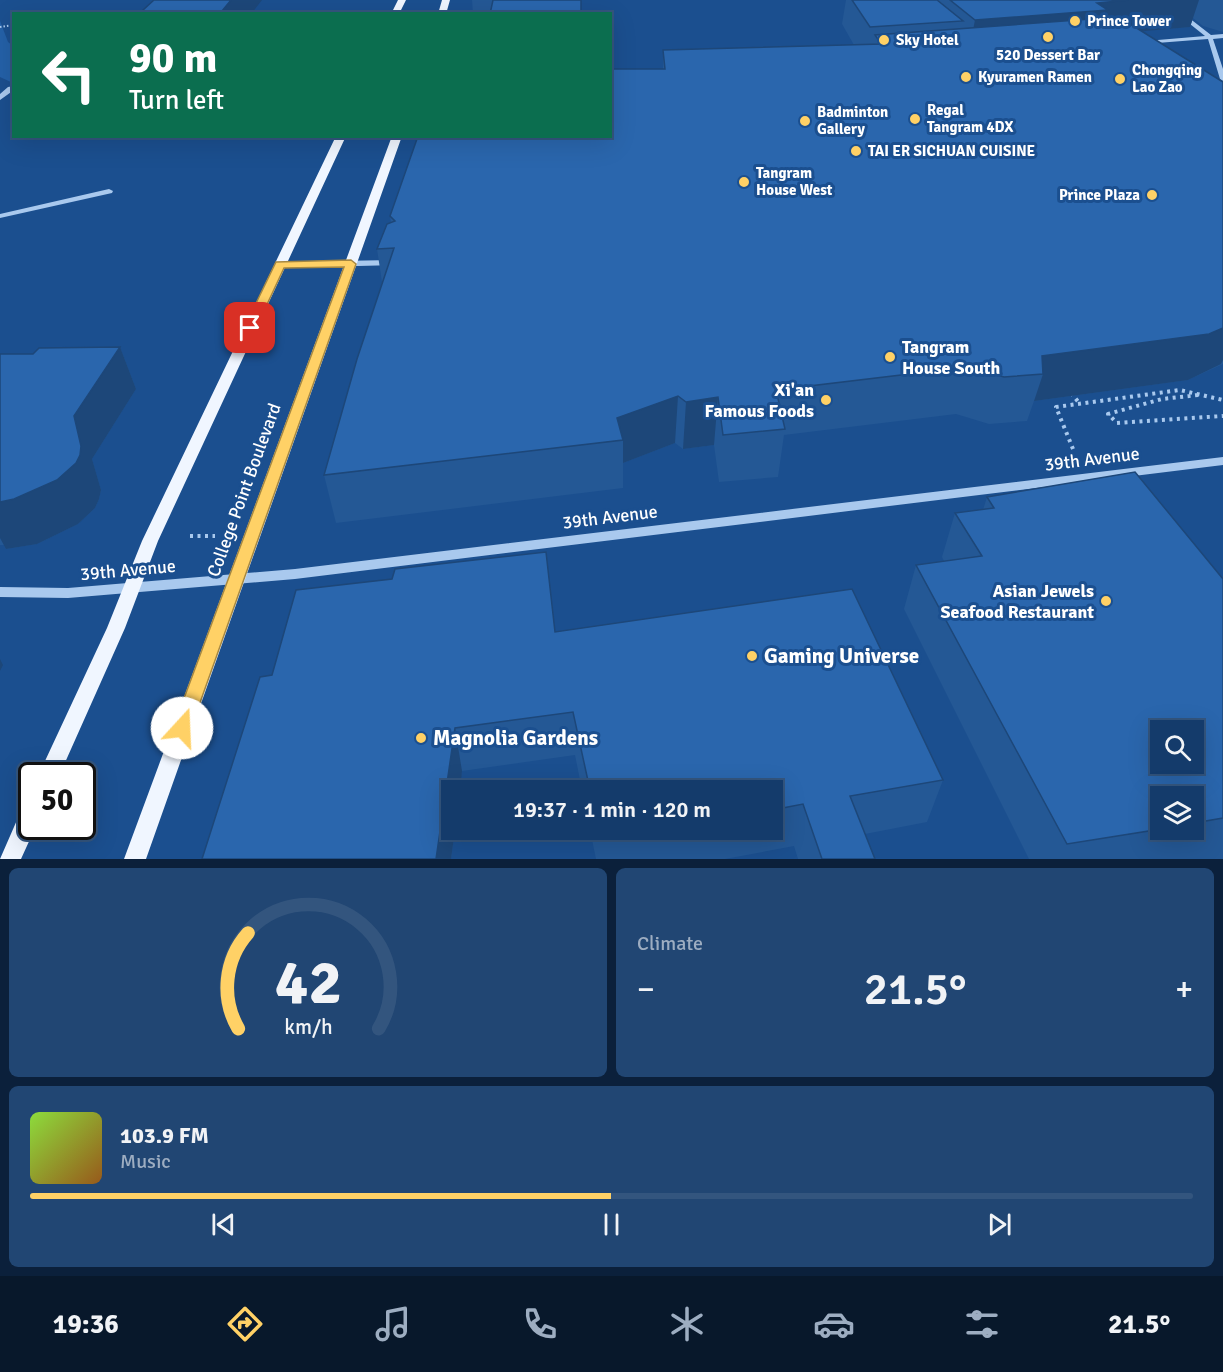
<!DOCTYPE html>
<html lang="en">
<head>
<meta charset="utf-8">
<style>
  :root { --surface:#143b6b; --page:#214673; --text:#f1f3f6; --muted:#9dadc1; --line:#33557e; --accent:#ffd166 }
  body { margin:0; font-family:Signika,sans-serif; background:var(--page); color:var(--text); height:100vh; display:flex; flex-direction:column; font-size:22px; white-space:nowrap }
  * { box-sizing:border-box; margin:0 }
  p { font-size:20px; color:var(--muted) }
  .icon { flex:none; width:33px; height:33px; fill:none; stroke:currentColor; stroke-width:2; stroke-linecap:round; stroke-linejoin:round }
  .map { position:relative; height:859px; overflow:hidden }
  .panel { display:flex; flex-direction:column; gap:9px; padding:9px; background:#0b203b; flex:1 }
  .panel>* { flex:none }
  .hud { position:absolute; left:12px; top:12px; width:600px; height:126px; border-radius:0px; box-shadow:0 6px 24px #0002,0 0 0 2px var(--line); background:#0b6e4f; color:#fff; overflow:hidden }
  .tools { position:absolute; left:1150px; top:720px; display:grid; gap:12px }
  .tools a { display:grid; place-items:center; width:54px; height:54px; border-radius:0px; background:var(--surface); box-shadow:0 6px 24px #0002,0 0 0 2px var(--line); font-size:30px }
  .speed { position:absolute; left:18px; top:762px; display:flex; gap:12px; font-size:30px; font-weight:700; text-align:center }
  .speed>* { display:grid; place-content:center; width:78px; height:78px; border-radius:50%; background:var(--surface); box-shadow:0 6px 24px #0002,0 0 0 2px var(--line); line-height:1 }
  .speed .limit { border:3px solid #111; border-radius:9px; background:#fff; color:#111 }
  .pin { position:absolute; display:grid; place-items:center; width:51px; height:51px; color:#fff; margin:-26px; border-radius:12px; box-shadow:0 3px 9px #0006 }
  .me { position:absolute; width:66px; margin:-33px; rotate:20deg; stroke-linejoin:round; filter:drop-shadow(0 0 4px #0008) }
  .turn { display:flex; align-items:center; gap:21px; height:126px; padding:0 18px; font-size:27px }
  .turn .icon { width:78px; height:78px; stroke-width:2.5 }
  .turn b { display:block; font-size:42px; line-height:51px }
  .big { font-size:45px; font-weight:600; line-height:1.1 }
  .panel .card { flex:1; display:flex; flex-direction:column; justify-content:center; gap:9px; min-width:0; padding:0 21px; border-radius:9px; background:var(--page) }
  .panel .dial { align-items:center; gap:0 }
  .dial svg { height:156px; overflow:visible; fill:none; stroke:var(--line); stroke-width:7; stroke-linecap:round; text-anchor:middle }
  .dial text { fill:var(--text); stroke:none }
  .song { display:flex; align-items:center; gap:18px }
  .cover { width:72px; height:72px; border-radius:9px; background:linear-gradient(135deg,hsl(90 70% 55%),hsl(30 70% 35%)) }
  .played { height:6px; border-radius:3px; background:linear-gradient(90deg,var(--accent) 50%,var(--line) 50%) }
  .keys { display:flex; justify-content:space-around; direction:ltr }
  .heat { display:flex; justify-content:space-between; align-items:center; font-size:33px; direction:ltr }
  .panel .tiles { flex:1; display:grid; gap:9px; grid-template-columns:1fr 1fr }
  .card:last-child { grid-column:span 2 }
  .trip { position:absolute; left:441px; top:780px; width:342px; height:60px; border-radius:0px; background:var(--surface); box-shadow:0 6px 24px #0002,0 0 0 2px var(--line); font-weight:600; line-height:60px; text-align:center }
  .menu { display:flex; height:96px; justify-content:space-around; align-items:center; background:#08182b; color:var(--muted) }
  .menu .icon { width:42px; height:42px }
  .menu .selected { color:var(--accent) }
  .menu b { font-size:27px; color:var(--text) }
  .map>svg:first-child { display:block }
  .green { fill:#2461a8 }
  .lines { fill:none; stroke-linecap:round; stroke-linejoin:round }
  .path-far1 { stroke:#a9c9ee; stroke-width:2; stroke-dasharray:1.5 2; stroke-linecap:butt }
  .path { stroke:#a9c9ee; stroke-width:4; stroke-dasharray:3 4.5; stroke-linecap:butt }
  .minor { fill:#a9c9ee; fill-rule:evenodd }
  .major { fill:#f0f6ff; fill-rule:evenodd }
  .wall { fill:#245895; fill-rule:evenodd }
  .shaded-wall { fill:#1d4779 }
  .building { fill:#2a66ad; stroke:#1d4779; stroke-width:1.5; fill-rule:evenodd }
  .route { fill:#ffd166; stroke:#a68842; stroke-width:1.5 }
  .poi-dot { fill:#ffd166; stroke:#1b4f8f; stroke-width:2 }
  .labels { text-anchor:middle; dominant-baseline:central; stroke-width:6; stroke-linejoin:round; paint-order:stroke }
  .far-poi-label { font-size:15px; font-weight:bold; fill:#fff; stroke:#1b4f8f; text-anchor:start }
  .poi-label { font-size:18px; font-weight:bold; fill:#fff; stroke:#1b4f8f; text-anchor:end }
  .street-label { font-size:18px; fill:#fff; stroke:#1b4f8f }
  .near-poi-label { font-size:21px; font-weight:bold; fill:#fff; stroke:#1b4f8f; text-anchor:start }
</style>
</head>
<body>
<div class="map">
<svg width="1223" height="859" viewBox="0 0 1223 859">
  <rect width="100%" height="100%" fill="#1b4f8f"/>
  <path class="green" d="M 0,21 L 8,42 L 13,46 L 13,83 L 0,77 Z"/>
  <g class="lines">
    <path class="path-far1" d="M 0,27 L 14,25"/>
    <path class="path" d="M 1071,393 L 1080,404
      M 1198,395 L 1162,399 L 1108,414 L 1117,423 L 1223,416
      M 1073,449 L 1056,407 L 1180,390 L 1223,400
      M 190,536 L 215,536"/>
    <path class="minor" d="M 1160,0 L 1166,0 L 1211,35 L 1223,34 L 1223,38 L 1213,39 L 1223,69 L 1223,81 L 1220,79 L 1208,39 L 1144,44 L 1144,42 L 1146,41 L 1205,36 Z
      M 14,86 L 14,90 L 0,100 L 0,94 L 8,87 Z
      M 109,189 L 113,191 L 112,193 L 0,218 L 0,214 Z
      M 394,260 L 398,263 L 397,265 L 280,268 L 276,265 L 280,262 Z
      M 1223,457 L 1223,465 L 295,579 L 68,598 L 0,597 L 0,587 L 68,588 L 295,569 Z"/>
    <path class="major" d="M 398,0 L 406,0 L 399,14 L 391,14 Z
      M 442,0 L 450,0 L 446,14 L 438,14 Z
      M 336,136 L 346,136 L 158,541 L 125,628 L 59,776 L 38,776 L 107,628 L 142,541 Z
      M 392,136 L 402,136 L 146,859 L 124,859 Z
      M 32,801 L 32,826 L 36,826 L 21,859 L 0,859 L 24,804 Z"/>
  </g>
  <path class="wall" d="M 154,0 L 251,14 L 143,14 L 142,11 Z
    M 472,0 L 581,0 L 581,14 L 473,14 Z
    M 846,0 L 1223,0 L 1223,32 L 1203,26 L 1193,18 L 1190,27 L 1142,31 L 1223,82 L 1223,364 L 1188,380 L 1034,401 L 1027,421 L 989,424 L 956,414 L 784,435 L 778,477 L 719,482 L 714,445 L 683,449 L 675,443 L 623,463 L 623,488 L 336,523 L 324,475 L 382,282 L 377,249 L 391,223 L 390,216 L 663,69 L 663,50 L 854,45 L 842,24 Z
    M 120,347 L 136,389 L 92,459 L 101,490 L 99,499 L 95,508 L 78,524 L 37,544 L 6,549 L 4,545 L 0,545 L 0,354 L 33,354 Z
    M 987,497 L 1223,579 L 1223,859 L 1029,859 L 904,609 L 916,565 L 944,561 L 942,557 L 955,513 L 983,510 ZM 1161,796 L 1194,796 L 1194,830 L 1161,830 Z
    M 555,632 L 943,780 L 927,822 L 865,834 L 875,859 L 798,859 L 794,846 L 725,859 L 596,859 L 590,830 L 772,830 L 772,790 L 582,790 L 575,755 L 462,771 L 452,830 L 455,830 L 451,859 L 202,859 Z"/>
  <path class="shaded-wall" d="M 231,0 L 262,0 L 251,14 L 222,14 L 222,11 Z
    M 1128,0 L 1199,0 L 1190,27 L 1101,35 L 968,55 L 975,20 L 1097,3 Z
    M 1223,328 L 1223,360 L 1221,364 L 1188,380 L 1034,401 L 1043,374 L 1042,356 Z
    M 120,347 L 136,389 L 92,459 L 101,490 L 99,499 L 95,508 L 78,524 L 37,544 L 6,549 L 0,538 L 0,502 Z
    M 678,396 L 675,443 L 623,463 L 623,440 L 617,418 Z
    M 718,397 L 714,445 L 683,449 L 686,402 Z
    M 0,659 L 3,665 L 0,671 Z
    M 455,728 L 462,771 L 460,790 L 452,790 L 452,830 L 455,830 L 451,859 L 436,859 Z"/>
  <path class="building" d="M 154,0 L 231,0 L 222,11 L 142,11 Z
    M 493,0 L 581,0 L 581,14 L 490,14 Z
    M 852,0 L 937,0 L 963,21 L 870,27 Z
    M 950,0 L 1128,0 L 1097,3 L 1108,10 L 975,20 Z
    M 1119,17 L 1223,82 L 1223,328 L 1209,334 L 1042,356 L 1043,374 L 1004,377 L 968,367 L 776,390 L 785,429 L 723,435 L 718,397 L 686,402 L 678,396 L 617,418 L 623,440 L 324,475 L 357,359 L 394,248 L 377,249 L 387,224 L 395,221 L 390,216 L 418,136 L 610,136 L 610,69 L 665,69 L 663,50 L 881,44 L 875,35 Z
    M 120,347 L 74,416 L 81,446 L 80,455 L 76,463 L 57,480 L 14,499 L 0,502 L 0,354 L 33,354 L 39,348 Z
    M 1135,472 L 1223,579 L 1223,818 L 1194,823 L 1194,796 L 1161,796 L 1161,829 L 1067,844 L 916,565 L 982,556 L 955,513 L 994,508 L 987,497 ZM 1161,730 L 1194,730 L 1194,764 L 1161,764 Z
    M 546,552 L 555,632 L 852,589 L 943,780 L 850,796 L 875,859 L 822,859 L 803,804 L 772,810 L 772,790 L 590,790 L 573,712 L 455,728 L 436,859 L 202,859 L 260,677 L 272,675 L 296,590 L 392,579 L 395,569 Z
    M 598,830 L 663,830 L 601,841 Z"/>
  <path class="route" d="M 351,260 L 356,264 L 191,728 L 189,734 L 182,736 L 176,734 L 173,728 L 344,267 L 284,268 L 256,328 L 250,332 L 244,328 L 276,262 Z"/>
  <g class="poi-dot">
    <circle cx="1075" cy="21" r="6"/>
    <circle cx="1048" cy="37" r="6"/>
    <circle cx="884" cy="40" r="6"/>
    <circle cx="966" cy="77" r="6"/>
    <circle cx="1120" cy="79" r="6"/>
    <circle cx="915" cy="119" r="6"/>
    <circle cx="805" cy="121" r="6"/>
    <circle cx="856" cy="151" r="6"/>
    <circle cx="744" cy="182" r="6"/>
    <circle cx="1152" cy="195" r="6"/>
    <circle cx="890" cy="357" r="6"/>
    <circle cx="826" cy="400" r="6"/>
    <circle cx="1106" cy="601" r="6"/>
    <circle cx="752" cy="656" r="6"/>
    <circle cx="421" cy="738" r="6"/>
  </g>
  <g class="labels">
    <g class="far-poi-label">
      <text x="1087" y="21">Prince Tower</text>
      <text x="896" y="40">Sky Hotel</text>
      <text x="1048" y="55" text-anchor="middle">520 Dessert Bar</text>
      <text x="1132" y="70">Chongqing<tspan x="1132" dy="17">Lao Zao</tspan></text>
      <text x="978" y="77">Kyuramen Ramen</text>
      <text x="927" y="110">Regal<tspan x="927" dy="17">Tangram 4DX</tspan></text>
      <text x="817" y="112">Badminton<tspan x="817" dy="17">Gallery</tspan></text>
      <text x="868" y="151">TAI ER SICHUAN CUISINE</text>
      <text x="756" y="173">Tangram<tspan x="756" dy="17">House West</tspan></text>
      <text x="1140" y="195" text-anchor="end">Prince Plaza</text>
    </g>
    <g class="poi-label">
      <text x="902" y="347" text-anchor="start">Tangram<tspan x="902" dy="21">House South</tspan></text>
      <text x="814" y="390">Xi'an<tspan x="814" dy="21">Famous Foods</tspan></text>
      <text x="1094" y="591">Asian Jewels<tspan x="1094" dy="21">Seafood Restaurant</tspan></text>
    </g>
    <g class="street-label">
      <text transform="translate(1092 459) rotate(-7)">39th Avenue</text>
      <text transform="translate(244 490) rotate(-70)">College Point Boulevard</text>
      <text transform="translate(610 517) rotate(-7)">39th Avenue</text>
      <text transform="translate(128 570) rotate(-5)">39th Avenue</text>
    </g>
    <g class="near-poi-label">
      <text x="764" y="656">Gaming Universe</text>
      <text x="433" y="738">Magnolia Gardens</text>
    </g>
  </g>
</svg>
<div class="tools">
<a><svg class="icon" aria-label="search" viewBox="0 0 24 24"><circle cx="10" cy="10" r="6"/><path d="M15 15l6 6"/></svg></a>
<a><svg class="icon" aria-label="layers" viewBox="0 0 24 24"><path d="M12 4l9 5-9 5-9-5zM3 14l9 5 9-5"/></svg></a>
</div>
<div class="speed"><div class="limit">50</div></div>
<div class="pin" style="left:250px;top:328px;background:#d93025"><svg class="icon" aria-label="arrive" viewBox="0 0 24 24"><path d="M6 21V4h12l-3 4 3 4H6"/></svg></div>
<svg class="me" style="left:182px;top:728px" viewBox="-20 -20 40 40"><circle r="19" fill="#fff"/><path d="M0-13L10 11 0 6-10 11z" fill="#ffd166"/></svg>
<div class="trip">19:37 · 1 min · 120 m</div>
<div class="hud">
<div class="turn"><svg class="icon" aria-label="left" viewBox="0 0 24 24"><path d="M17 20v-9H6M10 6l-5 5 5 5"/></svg><div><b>90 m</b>Turn left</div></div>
</div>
</div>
<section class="panel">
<div class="tiles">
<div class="card dial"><svg viewBox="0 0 100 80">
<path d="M14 69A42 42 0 1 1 86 69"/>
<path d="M14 69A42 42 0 0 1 19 20" stroke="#ffd166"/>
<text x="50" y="56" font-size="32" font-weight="700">42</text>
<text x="50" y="72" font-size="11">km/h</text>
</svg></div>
<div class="card"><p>Climate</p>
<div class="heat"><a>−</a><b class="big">21.5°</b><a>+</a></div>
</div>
<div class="card">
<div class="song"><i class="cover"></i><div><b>103.9 FM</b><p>Music</p></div></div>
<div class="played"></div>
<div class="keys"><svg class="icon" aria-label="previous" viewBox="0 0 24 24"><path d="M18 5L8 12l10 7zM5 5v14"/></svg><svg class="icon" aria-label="pause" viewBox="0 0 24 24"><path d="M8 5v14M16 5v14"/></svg><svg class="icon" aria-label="next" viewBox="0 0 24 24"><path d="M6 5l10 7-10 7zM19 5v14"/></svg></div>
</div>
</div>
</section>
<nav class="menu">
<b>19:36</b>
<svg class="icon selected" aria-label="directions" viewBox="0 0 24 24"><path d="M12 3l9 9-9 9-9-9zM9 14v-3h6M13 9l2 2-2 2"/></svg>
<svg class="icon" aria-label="music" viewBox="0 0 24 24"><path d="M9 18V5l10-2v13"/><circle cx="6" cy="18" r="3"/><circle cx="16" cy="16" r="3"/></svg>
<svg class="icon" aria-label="phone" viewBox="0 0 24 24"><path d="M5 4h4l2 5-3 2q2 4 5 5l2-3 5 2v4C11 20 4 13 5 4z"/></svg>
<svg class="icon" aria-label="climate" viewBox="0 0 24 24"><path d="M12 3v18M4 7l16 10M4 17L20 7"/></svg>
<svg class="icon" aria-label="car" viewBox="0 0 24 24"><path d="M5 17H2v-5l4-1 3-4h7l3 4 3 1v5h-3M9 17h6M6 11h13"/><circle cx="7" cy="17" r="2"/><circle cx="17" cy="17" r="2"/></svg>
<svg class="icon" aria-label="filters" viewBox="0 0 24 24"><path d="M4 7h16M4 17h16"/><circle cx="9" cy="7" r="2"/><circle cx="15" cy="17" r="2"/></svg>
<b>21.5°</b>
</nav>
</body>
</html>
